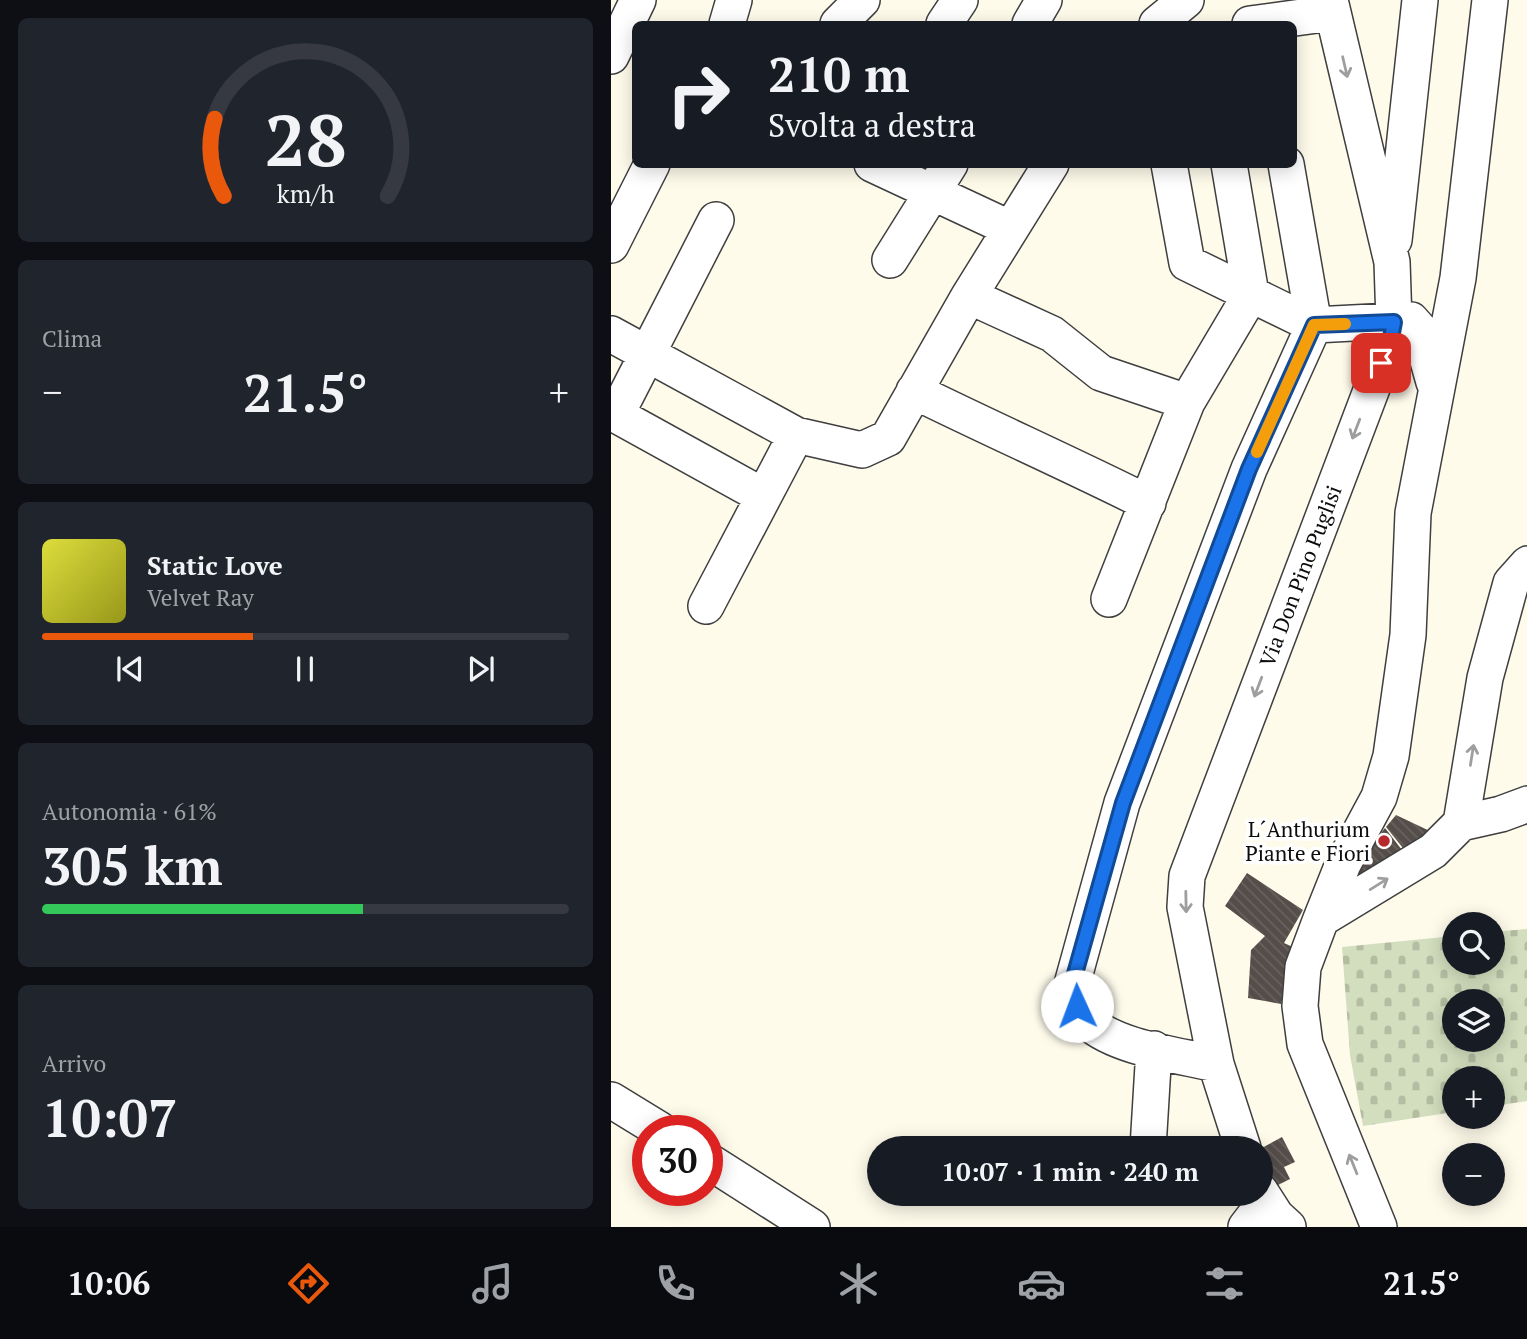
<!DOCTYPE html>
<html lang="it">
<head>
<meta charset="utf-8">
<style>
  :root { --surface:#171b24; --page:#20242c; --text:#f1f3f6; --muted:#9ea1a6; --line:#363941; --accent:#ea580c }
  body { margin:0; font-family:"PT Serif",serif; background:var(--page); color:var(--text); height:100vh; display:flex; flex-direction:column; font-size:26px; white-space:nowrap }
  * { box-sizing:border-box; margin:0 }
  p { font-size:23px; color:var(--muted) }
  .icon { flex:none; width:38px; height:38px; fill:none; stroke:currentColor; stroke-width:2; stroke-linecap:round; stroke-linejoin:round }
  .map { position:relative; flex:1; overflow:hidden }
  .details { display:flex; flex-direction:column; gap:18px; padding:18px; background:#0d0f14; width:611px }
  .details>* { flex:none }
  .banner { position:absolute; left:21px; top:21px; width:665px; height:147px; border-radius:10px; box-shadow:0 4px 18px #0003; background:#171b24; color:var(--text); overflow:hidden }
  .fabs { position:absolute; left:831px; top:912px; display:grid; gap:14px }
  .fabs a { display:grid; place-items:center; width:63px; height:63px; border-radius:50%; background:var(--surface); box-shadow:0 4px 18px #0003; font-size:35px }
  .speed { position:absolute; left:21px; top:1115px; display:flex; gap:14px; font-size:35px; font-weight:700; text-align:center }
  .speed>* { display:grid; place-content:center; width:91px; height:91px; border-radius:50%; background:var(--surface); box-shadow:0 4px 18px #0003; line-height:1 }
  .speed .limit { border:10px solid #d22; background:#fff; color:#111 }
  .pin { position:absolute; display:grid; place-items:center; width:60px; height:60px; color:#fff; margin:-30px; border-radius:14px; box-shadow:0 4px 10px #0006 }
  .me { position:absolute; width:77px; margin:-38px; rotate:358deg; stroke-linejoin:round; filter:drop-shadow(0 0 5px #0008) }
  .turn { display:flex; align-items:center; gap:24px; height:147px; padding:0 21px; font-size:32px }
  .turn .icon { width:91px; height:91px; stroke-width:2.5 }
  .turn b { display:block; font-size:49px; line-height:60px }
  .big { font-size:52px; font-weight:700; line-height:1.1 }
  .details .tile { flex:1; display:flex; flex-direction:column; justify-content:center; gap:10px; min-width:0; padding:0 24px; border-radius:10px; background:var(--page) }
  .details .dial { align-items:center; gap:0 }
  .dial svg { height:182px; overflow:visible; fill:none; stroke:var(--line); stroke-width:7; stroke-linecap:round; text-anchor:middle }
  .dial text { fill:var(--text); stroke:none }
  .song { display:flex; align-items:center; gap:21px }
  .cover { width:84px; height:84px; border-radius:10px; background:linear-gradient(135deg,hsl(60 70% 55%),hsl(60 70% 35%)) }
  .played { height:7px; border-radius:4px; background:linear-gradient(90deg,var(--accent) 40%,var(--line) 40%) }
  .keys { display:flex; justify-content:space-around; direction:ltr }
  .heat { display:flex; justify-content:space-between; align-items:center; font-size:38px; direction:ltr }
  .charge { height:10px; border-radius:5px; background:linear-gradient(90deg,#34c759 61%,var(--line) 0) }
  .trip { position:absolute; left:256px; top:1136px; width:406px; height:70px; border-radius:35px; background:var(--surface); box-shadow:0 4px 18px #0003; font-weight:700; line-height:70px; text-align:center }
  .dock { display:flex; height:112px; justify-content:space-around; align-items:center; background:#090b0e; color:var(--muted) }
  .dock .icon { width:49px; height:49px }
  .dock .on { color:var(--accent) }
  .dock b { font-size:32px; color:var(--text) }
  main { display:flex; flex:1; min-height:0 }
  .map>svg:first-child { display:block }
  .cemetery { fill:url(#cemetery-stones); fill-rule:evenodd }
  .building { fill:url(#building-back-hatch) }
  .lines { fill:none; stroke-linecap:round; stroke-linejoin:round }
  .minor-casing { stroke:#3f3f3f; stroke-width:38 }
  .minor { stroke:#fff; stroke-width:35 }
  .oneway { stroke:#9e9e9e }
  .route-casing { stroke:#114b97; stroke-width:18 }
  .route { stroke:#1a73e8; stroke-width:12 }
  .slow { stroke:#f59e0b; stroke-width:12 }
  .poi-dot { fill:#b6292c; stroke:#fff; stroke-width:2.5 }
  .labels { text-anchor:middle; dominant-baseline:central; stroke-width:7; stroke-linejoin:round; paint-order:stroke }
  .street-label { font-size:21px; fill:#0c0c0c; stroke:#fff }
  .poi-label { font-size:21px; fill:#0c0c0c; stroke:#fff; text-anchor:end }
</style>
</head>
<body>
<main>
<section class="details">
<div class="tile dial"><svg viewBox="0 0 100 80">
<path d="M14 69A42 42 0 1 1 86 69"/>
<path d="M14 69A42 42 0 0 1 10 35" stroke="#ea580c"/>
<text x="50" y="56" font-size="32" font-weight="700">28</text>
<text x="50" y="72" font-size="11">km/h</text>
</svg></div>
<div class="tile"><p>Clima</p>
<div class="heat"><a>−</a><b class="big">21.5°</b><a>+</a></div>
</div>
<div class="tile">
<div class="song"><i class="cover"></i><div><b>Static Love</b><p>Velvet Ray</p></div></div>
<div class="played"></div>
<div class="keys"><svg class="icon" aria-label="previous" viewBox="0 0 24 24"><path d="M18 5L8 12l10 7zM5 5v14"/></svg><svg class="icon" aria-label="pause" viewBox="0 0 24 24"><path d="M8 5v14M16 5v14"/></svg><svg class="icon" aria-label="next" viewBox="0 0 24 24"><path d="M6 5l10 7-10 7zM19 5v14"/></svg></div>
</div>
<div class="tile"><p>Autonomia · 61%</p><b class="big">305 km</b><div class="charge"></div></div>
<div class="tile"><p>Arrivo</p><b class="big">10:07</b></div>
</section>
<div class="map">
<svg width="917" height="1227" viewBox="0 0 917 1227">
  <defs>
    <pattern id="cemetery-stones" width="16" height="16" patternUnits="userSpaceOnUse" patternTransform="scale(1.75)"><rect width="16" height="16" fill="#d3debe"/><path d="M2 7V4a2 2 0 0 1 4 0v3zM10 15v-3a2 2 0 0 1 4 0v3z" fill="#b4bda2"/></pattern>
    <pattern id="building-back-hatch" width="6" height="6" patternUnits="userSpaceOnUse" patternTransform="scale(1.75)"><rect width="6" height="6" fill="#544d49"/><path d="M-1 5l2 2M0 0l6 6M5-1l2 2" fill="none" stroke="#68625f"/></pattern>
  </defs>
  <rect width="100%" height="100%" fill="#fefbeb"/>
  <path class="cemetery" d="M 916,929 L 916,1101 L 882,1106 L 882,1078 L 844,1078 L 843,1112 L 752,1126 L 739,1055 L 731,947 L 843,936 L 844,962 L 882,962 L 882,932 ZM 844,1001 L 882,1001 L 882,1040 L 844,1040 Z"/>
  <path class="building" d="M 785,815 L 823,833 L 796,853 L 775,827 Z
    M 774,828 L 794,854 L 752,877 L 742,868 Z
    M 636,873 L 692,910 L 673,943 L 686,949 L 678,969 L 670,1004 L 637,998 L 640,950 L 654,936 L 614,906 Z
    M 671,1137 L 684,1162 L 673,1167 L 679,1179 L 663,1187 L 649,1161 L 649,1149 Z"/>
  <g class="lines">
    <g class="minor-casing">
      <path id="minor" d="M 116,24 L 123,0
        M 227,24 L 251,0
        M 333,24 L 349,0
        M 419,24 L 433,0
        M 546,24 L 575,0
        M 639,24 L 721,13
        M 0,56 L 27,0
        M 261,164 L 398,228
        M 558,164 L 576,263 L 703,325 L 800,320 L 808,329 L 823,382
        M 783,240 L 809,0
        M 0,245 L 41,164
        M 279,260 L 339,164
        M 358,296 L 441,334 L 490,373 L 576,402
        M 0,334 L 185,435 L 251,450 L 277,438 L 358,296 L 440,164
        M 303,391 C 380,429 459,464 537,503
        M 0,412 L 152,496
        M 5,415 L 105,220
        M 498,599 L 576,402 L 640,294 L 618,164
        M 95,606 L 185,435
        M 850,823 L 874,678 L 900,583 L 917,564
        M 850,823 L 890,814 L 917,804
        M 710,919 L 732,864 L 768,797 L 780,756 L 797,635 L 802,513 L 847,278 L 879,0
        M 605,1064 C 567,1055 506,1048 477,1022 C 467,1013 464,1000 460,988 L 511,803 L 638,469 L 703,325 L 675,164
        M 0,1100 L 49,1130
        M 537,1148 L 543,1049
        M 632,1148 L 605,1064 L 574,907 L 576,876 L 780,338 L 783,322 L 781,262 L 719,0
        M 96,1160 L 201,1227
        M 649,1191 L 665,1216 L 677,1227
        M 635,1227 L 655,1201
        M 768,1227 L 694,1044 L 689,1006 L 692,967 L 710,919 L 822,851 L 850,823"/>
    </g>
    <use href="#minor" class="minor"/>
  </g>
  <defs><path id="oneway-shaft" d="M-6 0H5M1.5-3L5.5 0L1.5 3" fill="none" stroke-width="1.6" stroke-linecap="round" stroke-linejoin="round" transform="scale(1.75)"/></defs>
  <g class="oneway">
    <use href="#oneway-shaft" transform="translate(734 67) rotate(77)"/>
    <use href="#oneway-shaft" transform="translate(745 429) rotate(111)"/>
    <use href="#oneway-shaft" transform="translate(647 687) rotate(111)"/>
    <use href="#oneway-shaft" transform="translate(861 755) rotate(-81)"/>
    <use href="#oneway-shaft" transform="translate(768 884) rotate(-32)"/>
    <use href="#oneway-shaft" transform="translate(575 902) rotate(89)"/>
    <use href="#oneway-shaft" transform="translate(742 1164) rotate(-112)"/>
  </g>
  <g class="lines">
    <g class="route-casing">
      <path id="route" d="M 466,1006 L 460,988 L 512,803 L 638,469 L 703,325 L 783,322 L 780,338 L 770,363"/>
    </g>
    <use href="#route" class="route"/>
    <path class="slow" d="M 646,452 L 703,325 L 734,324"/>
  </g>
  <circle class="poi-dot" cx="773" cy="841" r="7"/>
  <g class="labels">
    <g class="street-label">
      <text transform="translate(689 576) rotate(-69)">Via Don Pino Puglisi</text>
    </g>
    <g class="poi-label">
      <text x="759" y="829">L´Anthurium<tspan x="759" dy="24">Piante e Fiori</tspan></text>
    </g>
  </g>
</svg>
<div class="fabs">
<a><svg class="icon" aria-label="search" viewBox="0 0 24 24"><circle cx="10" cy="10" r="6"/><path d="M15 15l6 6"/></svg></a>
<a><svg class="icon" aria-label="layers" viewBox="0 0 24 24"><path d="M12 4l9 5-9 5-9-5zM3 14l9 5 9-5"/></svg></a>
<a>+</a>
<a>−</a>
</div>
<div class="speed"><div class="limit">30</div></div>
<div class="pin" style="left:770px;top:363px;background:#d93025"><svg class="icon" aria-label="arrive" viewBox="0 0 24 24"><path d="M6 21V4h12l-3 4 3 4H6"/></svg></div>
<svg class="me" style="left:466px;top:1006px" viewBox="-20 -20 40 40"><circle r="19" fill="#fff"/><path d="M0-13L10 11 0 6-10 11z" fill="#1a73e8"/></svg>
<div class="trip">10:07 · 1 min · 240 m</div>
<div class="banner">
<div class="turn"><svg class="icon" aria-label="right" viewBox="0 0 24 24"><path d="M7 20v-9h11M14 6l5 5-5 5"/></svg><div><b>210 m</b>Svolta a destra</div></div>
</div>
</div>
</main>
<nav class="dock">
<b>10:06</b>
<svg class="icon on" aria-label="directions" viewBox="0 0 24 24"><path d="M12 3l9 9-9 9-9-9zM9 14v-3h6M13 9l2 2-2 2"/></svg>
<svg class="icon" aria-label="music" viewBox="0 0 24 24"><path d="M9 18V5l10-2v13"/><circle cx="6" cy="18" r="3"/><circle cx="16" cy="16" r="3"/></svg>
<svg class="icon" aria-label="phone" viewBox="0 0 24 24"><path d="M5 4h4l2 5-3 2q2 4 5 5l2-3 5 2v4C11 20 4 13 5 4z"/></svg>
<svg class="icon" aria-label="climate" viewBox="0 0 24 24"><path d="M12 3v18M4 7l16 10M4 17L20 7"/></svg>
<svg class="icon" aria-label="car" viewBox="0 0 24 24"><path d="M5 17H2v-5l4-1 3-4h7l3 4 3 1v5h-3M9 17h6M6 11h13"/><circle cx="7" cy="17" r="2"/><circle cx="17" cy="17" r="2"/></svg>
<svg class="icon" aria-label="filters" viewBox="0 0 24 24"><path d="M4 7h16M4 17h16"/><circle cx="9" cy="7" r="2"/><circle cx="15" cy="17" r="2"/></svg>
<b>21.5°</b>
</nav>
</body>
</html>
